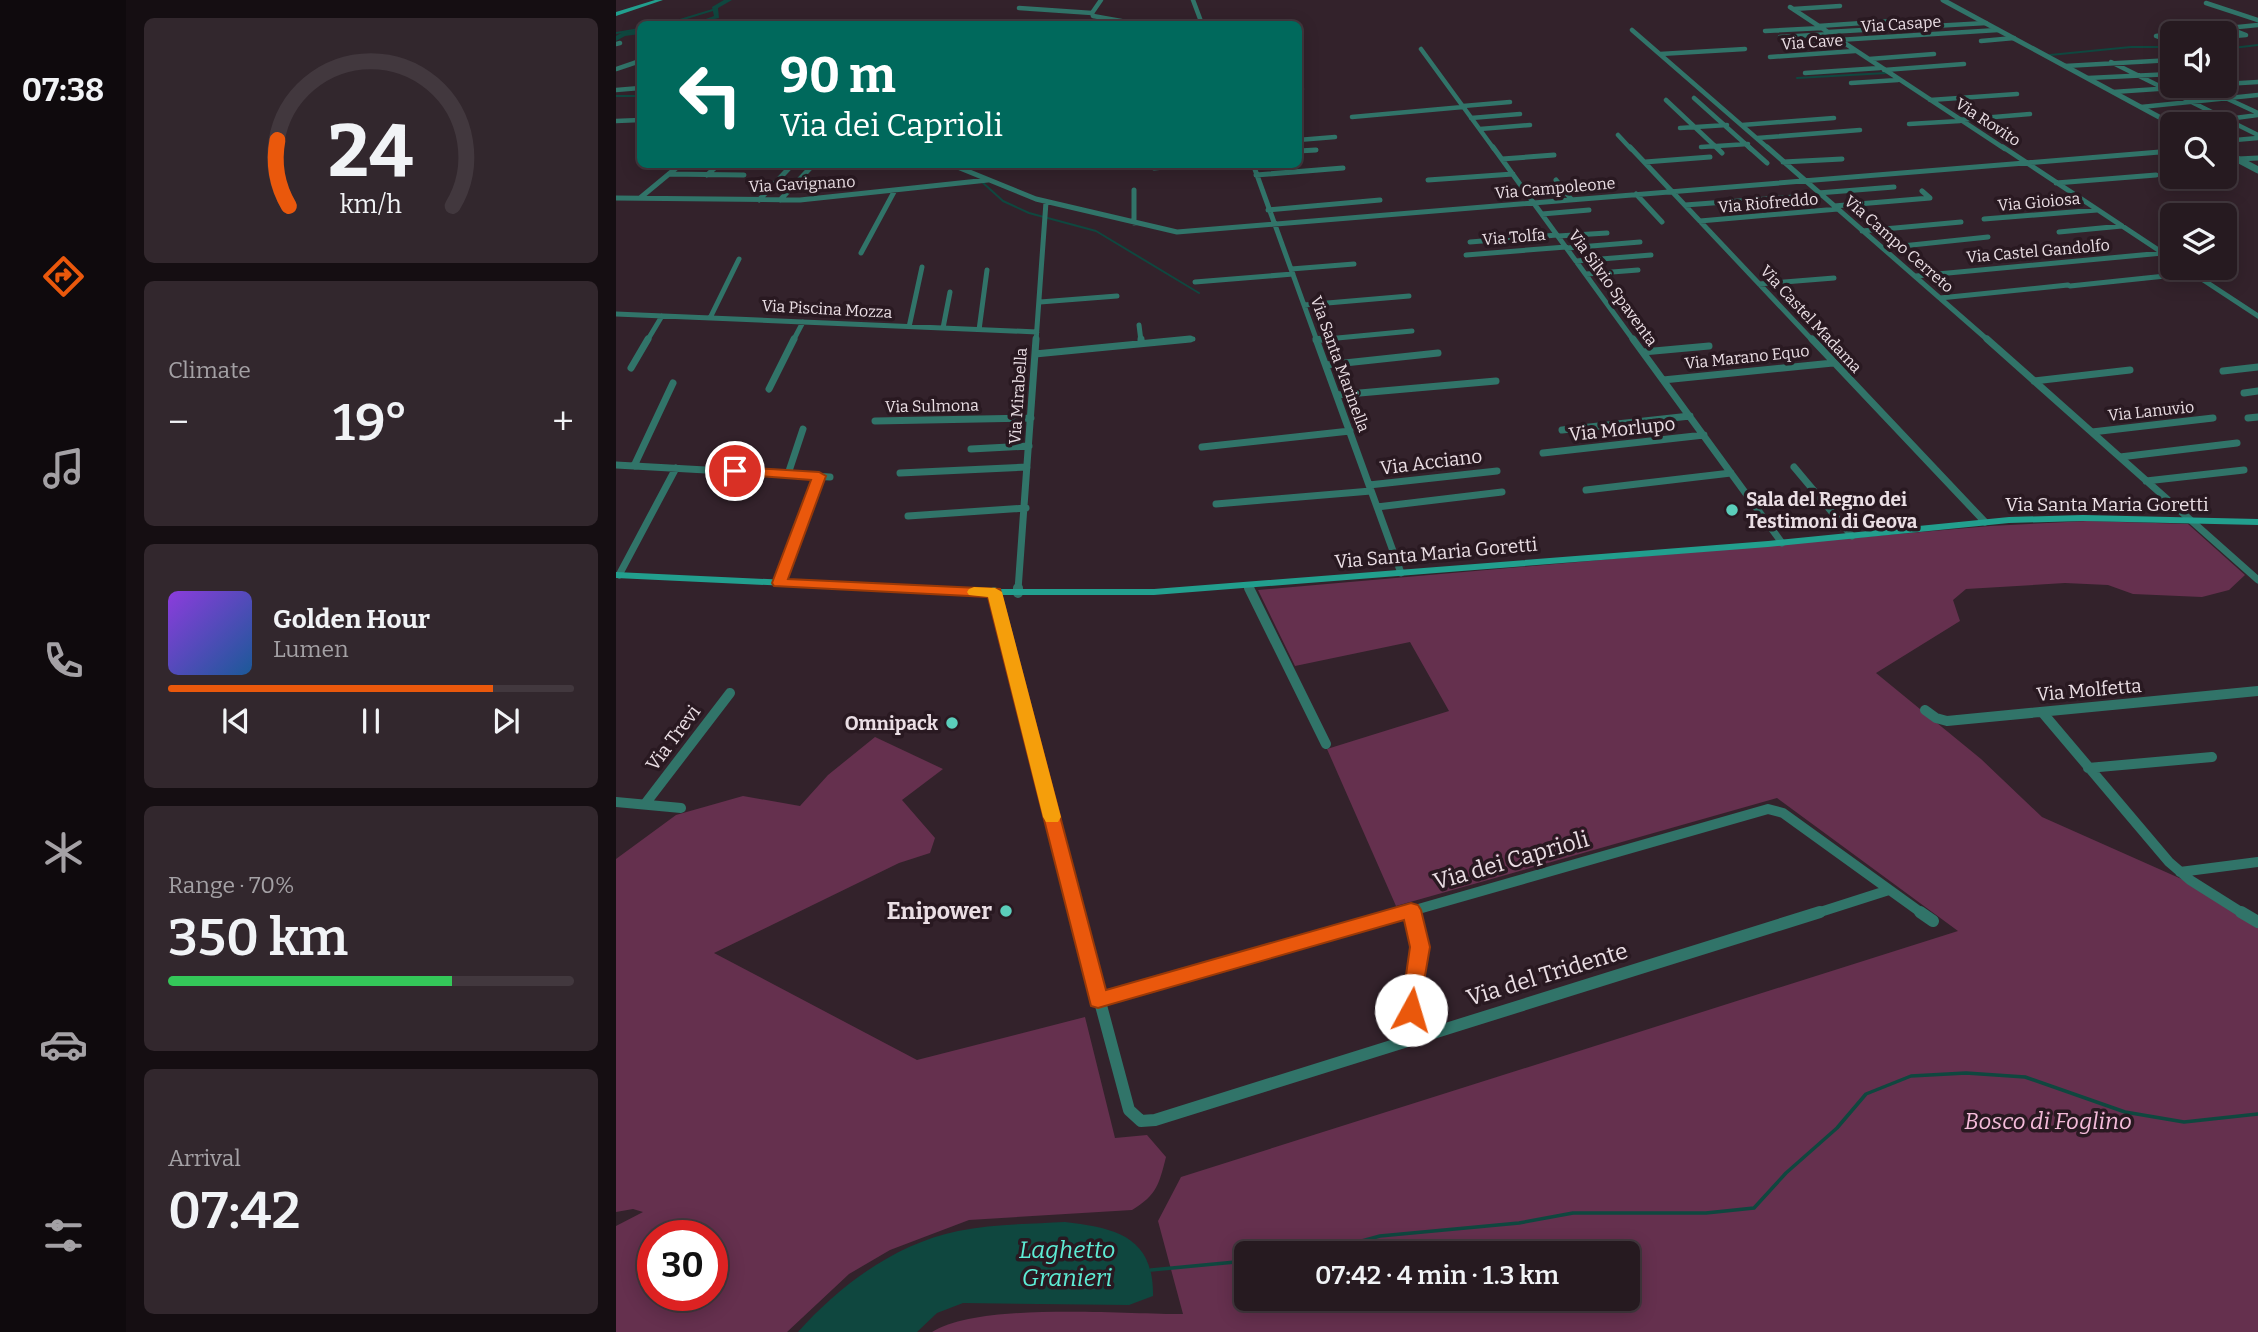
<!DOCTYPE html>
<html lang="en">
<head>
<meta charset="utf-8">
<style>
  :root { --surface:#261a20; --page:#32272d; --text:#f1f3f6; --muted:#a4a1a5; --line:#42383e; --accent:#ea580c }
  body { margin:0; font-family:Bitter,serif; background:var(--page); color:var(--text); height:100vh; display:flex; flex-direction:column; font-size:26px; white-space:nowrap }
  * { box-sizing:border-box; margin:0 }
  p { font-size:23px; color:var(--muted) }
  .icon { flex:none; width:38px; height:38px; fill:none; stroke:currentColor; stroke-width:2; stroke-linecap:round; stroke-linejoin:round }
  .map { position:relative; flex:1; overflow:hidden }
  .details { display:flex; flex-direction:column; gap:18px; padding:18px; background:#150e12; width:490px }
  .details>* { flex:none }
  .banner { position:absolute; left:21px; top:21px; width:665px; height:147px; border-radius:10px; box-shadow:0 4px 18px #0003,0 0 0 2px var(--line); background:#00695c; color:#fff; overflow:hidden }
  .buttons { position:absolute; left:1544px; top:21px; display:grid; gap:14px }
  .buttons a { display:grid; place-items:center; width:77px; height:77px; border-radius:10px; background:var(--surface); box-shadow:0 4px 18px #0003,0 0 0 2px var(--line); font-size:35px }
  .speed { position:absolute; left:21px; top:1220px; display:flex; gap:14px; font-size:35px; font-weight:700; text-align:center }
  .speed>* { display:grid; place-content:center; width:91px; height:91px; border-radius:50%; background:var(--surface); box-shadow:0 4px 18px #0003,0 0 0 2px var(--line); line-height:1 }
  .speed .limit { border:10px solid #d22; background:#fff; color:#111 }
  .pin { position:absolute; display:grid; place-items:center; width:60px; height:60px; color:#fff; margin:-30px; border:4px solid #fff; border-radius:50%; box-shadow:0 2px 7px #0007 }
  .me { position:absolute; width:77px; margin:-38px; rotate:6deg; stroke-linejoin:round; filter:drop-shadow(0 0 5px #0008) }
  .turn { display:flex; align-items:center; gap:24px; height:147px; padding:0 28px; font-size:32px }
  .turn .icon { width:91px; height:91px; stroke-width:2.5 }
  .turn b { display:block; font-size:49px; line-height:60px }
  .big { font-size:52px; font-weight:600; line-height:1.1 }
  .details .widget { flex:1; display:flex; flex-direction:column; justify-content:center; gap:10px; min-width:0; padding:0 24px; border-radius:10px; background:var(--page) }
  .details .dial { align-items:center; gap:0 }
  .dial svg { height:182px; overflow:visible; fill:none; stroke:var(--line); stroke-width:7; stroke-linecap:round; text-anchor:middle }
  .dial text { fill:var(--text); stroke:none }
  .song { display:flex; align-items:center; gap:21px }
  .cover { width:84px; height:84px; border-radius:10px; background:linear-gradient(135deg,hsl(270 70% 55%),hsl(210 70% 35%)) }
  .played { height:7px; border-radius:4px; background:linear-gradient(90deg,var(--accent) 80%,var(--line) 80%) }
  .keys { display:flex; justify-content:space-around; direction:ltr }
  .heat { display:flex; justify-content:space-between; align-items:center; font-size:38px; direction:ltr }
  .charge { height:10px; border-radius:5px; background:linear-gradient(90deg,#34c759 70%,var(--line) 0) }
  .trip { position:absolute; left:618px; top:1241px; width:406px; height:70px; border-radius:10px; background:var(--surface); box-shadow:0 4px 18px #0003,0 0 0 2px var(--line); font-weight:600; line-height:70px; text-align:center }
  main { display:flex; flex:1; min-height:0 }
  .dock { display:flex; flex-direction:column; width:126px; justify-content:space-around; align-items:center; background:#0f0a0d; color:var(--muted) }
  .dock .icon { width:49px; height:49px }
  .dock .selected { color:var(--accent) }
  .dock b { font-size:32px; color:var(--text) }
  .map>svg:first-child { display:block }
  .green { fill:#65304e; fill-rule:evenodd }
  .water { fill:#0f473f }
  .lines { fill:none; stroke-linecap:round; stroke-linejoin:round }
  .stream-far1 { stroke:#0f473f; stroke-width:2 }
  .stream { stroke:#0f473f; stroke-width:3.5 }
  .river { fill:#0f473f; fill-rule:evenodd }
  .minor-far4 { stroke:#317469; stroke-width:4.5 }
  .minor-far3 { stroke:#317469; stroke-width:5 }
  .minor-far2 { stroke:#317469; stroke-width:7 }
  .minor-far1 { stroke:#317469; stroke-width:10 }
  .minor { stroke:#317469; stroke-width:12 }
  .tertiary-far1 { stroke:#317469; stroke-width:5 }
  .tertiary { stroke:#317469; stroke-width:7 }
  .secondary { fill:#229f8e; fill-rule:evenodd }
  .route { fill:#ea580c; stroke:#983908; stroke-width:2 }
  .slow { fill:#f59e0b }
  .poi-dot { fill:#5bcebb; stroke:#291921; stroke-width:2.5 }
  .labels { text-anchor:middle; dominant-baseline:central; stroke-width:7; stroke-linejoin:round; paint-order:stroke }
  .far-street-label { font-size:16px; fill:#eadee4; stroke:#291921 }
  .street-label { font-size:19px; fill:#eadee4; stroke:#291921 }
  .poi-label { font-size:19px; font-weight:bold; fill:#eadee4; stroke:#291921; text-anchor:start }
  .near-street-label { font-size:23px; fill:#eadee4; stroke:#291921 }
  .near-poi-label { font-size:23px; font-weight:bold; fill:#eadee4; stroke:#291921; text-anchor:end }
  .near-park-label { font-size:23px; font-style:italic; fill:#f4bbd9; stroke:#291921 }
  .near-water-label { font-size:24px; font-style:italic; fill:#5decd5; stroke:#291921 }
</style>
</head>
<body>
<main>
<nav class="dock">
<b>07:38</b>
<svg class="icon selected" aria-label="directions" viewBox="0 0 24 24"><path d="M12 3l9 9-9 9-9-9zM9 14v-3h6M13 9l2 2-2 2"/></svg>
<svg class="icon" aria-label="music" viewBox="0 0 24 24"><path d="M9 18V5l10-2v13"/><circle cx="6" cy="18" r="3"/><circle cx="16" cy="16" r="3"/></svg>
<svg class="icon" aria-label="phone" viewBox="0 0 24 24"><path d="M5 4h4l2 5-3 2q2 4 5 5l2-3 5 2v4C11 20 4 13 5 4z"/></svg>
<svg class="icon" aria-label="climate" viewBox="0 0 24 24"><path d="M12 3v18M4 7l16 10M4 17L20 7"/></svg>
<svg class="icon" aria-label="car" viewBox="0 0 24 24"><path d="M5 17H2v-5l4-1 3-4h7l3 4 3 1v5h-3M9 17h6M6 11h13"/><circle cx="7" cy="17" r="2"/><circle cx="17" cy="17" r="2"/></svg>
<svg class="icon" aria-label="filters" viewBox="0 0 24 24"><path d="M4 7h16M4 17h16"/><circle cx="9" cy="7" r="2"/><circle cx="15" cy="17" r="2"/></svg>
</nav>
<section class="details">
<div class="widget dial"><svg viewBox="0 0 100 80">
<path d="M14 69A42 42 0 1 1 86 69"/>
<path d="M14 69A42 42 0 0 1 9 40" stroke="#ea580c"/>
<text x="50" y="56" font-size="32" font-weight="700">24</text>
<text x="50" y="72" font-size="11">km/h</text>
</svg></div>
<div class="widget"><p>Climate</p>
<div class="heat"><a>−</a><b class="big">19°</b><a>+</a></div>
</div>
<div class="widget">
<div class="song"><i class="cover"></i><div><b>Golden Hour</b><p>Lumen</p></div></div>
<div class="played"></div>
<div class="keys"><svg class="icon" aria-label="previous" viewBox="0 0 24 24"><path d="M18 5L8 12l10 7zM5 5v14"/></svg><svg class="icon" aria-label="pause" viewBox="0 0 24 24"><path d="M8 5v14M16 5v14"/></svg><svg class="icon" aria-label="next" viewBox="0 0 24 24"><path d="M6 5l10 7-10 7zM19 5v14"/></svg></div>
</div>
<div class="widget"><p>Range · 70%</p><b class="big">350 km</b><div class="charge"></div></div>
<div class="widget"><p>Arrival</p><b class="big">07:42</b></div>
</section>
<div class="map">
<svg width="1642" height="1332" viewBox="0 0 1642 1332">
  <rect width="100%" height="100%" fill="#33222b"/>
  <path class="green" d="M 1471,521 L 1572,524 L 1629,575 L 1613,590 L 1586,597 L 1517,594 L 1492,585 L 1449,583 L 1350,589 L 1337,600 L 1344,621 L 1260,673 L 1365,759 L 1426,817 L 1570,881 L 1642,919 L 1642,1332 L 316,1332 C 364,1302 505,1314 567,1314 L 542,1221 L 565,1177 L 1342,931 L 1161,798 L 780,906 L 711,749 L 833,711 L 794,642 L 679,666 L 642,590 L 1374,526 ZM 630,1253 L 1012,1253 L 1012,1298 L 630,1298 Z
    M 259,737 L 327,769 L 286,800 L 319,838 L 314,853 L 283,863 L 98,953 L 301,1060 L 469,1017 L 499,1138 L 531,1135 L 550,1157 C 543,1184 541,1195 516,1210 L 353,1220 L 274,1250 L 233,1274 L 171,1332 L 0,1332 L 0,1226 L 27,1212 L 17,1209 L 0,1212 L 0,859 L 60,815 L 127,796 L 184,806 L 212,775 ZM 37,1236 L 96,1236 L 96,1295 L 37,1295 Z"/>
  <path class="water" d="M 449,1222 C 499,1228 538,1236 537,1296 L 513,1305 L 347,1303 L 321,1313 L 301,1332 L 182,1332 C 224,1285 279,1244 342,1231 C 377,1224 414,1224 449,1222 Z"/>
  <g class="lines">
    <path class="stream-far1" d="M 51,24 L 100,9
      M 0,33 L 24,29
      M 1608,49 L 1642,45
      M 1434,55 L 1515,47 L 1556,47
      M 1181,78 L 1270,73
      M 0,96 L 24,96
      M 365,181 L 387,201 L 413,213 L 480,231 L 583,293"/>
    <path class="stream" d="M 702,1253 L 764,1236 L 903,1223 L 957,1213 L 1090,1213 L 1138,1208 L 1170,1173 L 1221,1128 L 1250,1094 L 1295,1076 L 1350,1073 L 1409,1077 L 1509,1112 L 1568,1122 L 1642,1114
      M 535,1270 L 630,1261"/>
    <path class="river" d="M 108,0 L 116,0 L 102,8 L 103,18 L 76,24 L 98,16 L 96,7 Z
      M 24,30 L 24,34 L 9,36 L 0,41 L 0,36 L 7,32 Z"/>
    <path class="minor-far4" d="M 485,0 L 476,13 L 477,16 L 522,24
      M 577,0 L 586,24
      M 1590,3 L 1642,20
      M 1174,7 L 1389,149
      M 403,8 L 476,13
      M 1177,9 L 1224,6
      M 1202,26 L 1276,21
      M 1016,30 L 1153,149
      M 1149,31 L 1206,28
      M 1212,32 L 1370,23
      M 1563,33 L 1612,28
      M 1556,34 L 1540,36 L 1556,42
      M 1164,37 L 1215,34
      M 1608,37 L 1630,35 L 1612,28 L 1642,25
      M 1365,41 L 1398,38
      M 1190,42 L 1382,30
      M 0,44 L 4,43
      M 805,49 L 878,149
      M 1044,54 L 1129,49
      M 1154,57 L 1239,51
      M 1253,59 L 1318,54
      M 1495,62 L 1642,135
      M 1449,66 L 1556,60
      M 0,69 L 24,61
      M 1268,70 L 1348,64
      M 1189,73 L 1264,68
      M 1472,78 L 1556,74
      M 1235,83 L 1282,80
      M 1608,84 L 1642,82
      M 1584,86 L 1642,113
      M 682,89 L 686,89
      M 0,90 L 24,88
      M 1497,92 L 1586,86
      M 1078,98 L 1135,149
      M 1050,100 L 1102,149
      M 1314,100 L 1401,94
      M 847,106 L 894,102
      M 1525,107 L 1642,95
      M 736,117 L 847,107
      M 855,118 L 904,114
      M 1342,120 L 1414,114
      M 0,121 L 24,120
      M 1293,124 L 1344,121
      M 1574,124 L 1642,115
      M 1126,125 L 1218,118
      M 1064,128 L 1111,125
      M 864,129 L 914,125
      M 1002,135 L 1015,149
      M 1141,138 L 1244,130
      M 682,140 L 719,137
      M 1608,141 L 1642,138
      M 1085,147 L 1132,144"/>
    <path class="minor-far3" d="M 877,147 L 1018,341
      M 1014,147 L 1197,341
      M 1100,147 L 1106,153
      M 1133,147 L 1151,163
      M 1151,147 L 1373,341
      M 1387,147 L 1556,259
      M 682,151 L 700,150
      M 886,159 L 938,155
      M 1622,159 L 1642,158
      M 1029,162 L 1094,157
      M 1167,162 L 1226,159
      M 334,164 L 420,199 L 561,232 L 1556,151
      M 637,164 L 701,341
      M 538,168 L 583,164
      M 53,174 L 128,175
      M 91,175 L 102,165
      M 640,175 L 727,168
      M 812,180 L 897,174
      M 940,180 L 955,199
      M 1440,183 L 1540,175
      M 518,190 L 518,223
      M 1202,193 L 1278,187
      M 1020,194 L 1046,222
      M 0,198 L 184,200 L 372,180
      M 24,198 L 65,164
      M 143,200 L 177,164
      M 164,200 L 198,164
      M 1069,205 L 1205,195
      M 1218,206 L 1314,198 L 1306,191
      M 652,210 L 764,200
      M 926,214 L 973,210
      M 1368,219 L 1481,210
      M 1084,221 L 1222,209
      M 1246,231 L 1345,222
      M 1443,232 L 1506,226
      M 942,236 L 991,233
      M 854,242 L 941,235
      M 951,248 L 1024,242
      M 1267,248 L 1372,237
      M 245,253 L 279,190
      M 850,255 L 950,247
      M 960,261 L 1035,255
      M 1569,268 L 1642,316
      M 675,269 L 738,264
      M 970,274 L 1022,270
      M 1300,276 L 1547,253
      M 579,282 L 677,274
      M 1143,284 L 1218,278
      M 1454,286 L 1578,273
      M 1324,298 L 1452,285
      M 424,302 L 501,296
      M 688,305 L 793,296
      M 0,314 L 421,332
      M 94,318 L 123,259
      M 523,325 L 525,341
      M 293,327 L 306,267
      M 327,328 L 334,292
      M 363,330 L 371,270
      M 700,340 L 796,331
      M 31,341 L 46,316
      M 177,341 L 187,322
      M 420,341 L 430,202
      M 555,341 L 577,339"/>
    <path class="minor-far2" d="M 525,339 L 525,343
      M 700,339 L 785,573
      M 1017,339 L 1166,543
      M 1196,339 L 1369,522
      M 1371,339 L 1642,580
      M 700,340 L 707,339
      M 1027,352 L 1093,346
      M 419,354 L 574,339
      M 710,365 L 822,353
      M 15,368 L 32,339
      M 1607,371 L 1642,367
      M 1047,380 L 1217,363
      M 1418,381 L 1514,370
      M 153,389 L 178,339
      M 1628,393 L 1642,391
      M 721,395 L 880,381
      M 1632,418 L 1642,417
      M 259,421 L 415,418
      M 946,430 L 1074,416
      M 1476,432 L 1597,418
      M 586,447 L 734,431
      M 355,449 L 413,446
      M 927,453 L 1088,435
      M 1504,457 L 1621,443
      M 0,465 L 214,477
      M 18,466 L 57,383
      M 1178,467 L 1236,536
      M 284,473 L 411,467
      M 172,474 L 187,429
      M 1530,481 L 1628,470
      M 753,485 L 881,471
      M 970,490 L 1115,473
      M 600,504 L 755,491
      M 761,507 L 886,492
      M 292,516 L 410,508
      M 3,575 L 60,468
      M 163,583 L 203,476
      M 632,587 L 634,590
      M 402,590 L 420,339"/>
    <path class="minor-far1" d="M 633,588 L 710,744
      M 378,592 L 460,914
      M 402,593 L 402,588
      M 1309,710 L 1320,718 L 1331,721 L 1642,691
      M 1426,712 L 1553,862 L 1574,880 L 1628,914
      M 1472,768 L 1596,757
      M 0,802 L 65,808
      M 29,804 L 114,693
      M 1564,872 L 1642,862
      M 795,910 L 796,914
      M 785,914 L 1152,809 L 1167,813 L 1307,914
      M 1198,914 L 1273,890"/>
    <path class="minor" d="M 460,912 L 513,1110 L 525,1121 L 539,1120 L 1204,912
      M 795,912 L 804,947 L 795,996 L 799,1037
      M 1304,912 L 1317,921
      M 1625,912 L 1642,922
      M 482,1000 L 792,912"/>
    <path class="tertiary-far1" d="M 1327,0 L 1556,124"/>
    <path class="tertiary" d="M 1608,152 L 1642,170"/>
    <path class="secondary" d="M 39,0 L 47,0 L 0,16 L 0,12 Z
      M 1467,515 L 1642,519 L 1642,525 L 1467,521 L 1393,523 L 1152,547 L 538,595 L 363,595 L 0,578 L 0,572 L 363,589 L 538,589 L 1152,541 L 1393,517 Z"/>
  </g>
  <path class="route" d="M 119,467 L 203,472 L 210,476 L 172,579 L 384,589 L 490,990 L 795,903 L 802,905 L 805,910 L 814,947 L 802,1016 L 795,1019 L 788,1016 L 785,1010 L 794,947 L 788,920 L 482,1008 L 475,1006 L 372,597 L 158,586 L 156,583 L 195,480 L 114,474 L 114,469 Z"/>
  <path class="slow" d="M 358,587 L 379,588 L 386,592 L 445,817 L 442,822 L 430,822 L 427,817 L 372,597 L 353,595 L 351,592 L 353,589 Z"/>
  <g class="poi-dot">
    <circle cx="1116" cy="510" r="7"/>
    <circle cx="336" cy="723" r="7"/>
    <circle cx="390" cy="911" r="7"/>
  </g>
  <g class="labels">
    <g class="far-street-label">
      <text transform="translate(1285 24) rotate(-4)">Via Casape</text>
      <text transform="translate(1196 42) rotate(-4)">Via Cave</text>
      <text transform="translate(1372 122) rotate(33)">Via Rovito</text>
      <text transform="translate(186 184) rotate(-3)">Via Gavignano</text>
      <text transform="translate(939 188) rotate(-5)">Via Campoleone</text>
      <text transform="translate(1423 202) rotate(-5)">Via Gioiosa</text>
      <text transform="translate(1152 203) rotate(-5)">Via Riofreddo</text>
      <text transform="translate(898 237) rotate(-5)">Via Tolfa</text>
      <text transform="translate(1283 244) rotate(41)">Via Campo Cerreto</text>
      <text transform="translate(1422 251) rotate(-5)">Via Castel Gandolfo</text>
      <text transform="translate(997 288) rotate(54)">Via Silvio Spaventa</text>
      <text transform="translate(211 309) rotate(3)">Via Piscina Mozza</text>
      <text transform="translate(1195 319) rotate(47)">Via Castel Madama</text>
      <text transform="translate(1131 357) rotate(-6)">Via Marano Equo</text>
      <text transform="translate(724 364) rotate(70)">Via Santa Marinella</text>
      <text transform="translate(402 396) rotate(-86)">Via Mirabella</text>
      <text transform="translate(316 406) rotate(-1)">Via Sulmona</text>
      <text transform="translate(1535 411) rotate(-6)">Via Lanuvio</text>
    </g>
    <g class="street-label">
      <text transform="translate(1006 429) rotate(-6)">Via Morlupo</text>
      <text transform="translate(815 462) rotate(-7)">Via Acciano</text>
      <text x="1491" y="504">Via Santa Maria Goretti</text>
      <text transform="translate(820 553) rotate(-5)">Via Santa Maria Goretti</text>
      <text transform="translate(1473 690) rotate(-5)">Via Molfetta</text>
      <text transform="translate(57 738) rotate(-53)">Via Trevi</text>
    </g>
    <g class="poi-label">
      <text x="1130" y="499">Sala del Regno dei<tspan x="1130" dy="22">Testimoni di Geova</tspan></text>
      <text x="322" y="723" text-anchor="end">Omnipack</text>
    </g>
    <g class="near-street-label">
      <text transform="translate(895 860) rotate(-16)">Via dei Caprioli</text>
      <text transform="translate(931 974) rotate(-17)">Via del Tridente</text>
    </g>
    <g class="near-poi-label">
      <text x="376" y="911">Enipower</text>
    </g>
    <g class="near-park-label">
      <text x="1432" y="1121">Bosco di Foglino</text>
    </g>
    <g class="near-water-label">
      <text x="451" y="1250">Laghetto<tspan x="451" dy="28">Granieri</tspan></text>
    </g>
  </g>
</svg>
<div class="buttons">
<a><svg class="icon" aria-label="sound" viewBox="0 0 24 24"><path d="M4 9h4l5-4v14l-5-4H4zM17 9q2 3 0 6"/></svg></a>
<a><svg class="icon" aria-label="search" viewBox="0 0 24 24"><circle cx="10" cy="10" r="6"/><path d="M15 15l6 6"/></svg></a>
<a><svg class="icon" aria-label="layers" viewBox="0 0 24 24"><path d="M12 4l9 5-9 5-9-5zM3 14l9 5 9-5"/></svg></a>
</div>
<div class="speed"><div class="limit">30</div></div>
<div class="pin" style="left:119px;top:471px;background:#d93025"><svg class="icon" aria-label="arrive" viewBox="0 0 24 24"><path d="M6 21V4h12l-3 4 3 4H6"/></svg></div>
<svg class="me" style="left:795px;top:1010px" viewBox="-20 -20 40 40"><circle r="19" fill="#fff"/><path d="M0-13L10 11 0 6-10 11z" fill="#ea580c"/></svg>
<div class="trip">07:42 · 4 min · 1.3 km</div>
<div class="banner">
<div class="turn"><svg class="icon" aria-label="left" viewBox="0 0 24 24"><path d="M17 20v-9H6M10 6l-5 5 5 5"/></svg><div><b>90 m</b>Via dei Caprioli</div></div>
</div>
</div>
</main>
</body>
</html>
